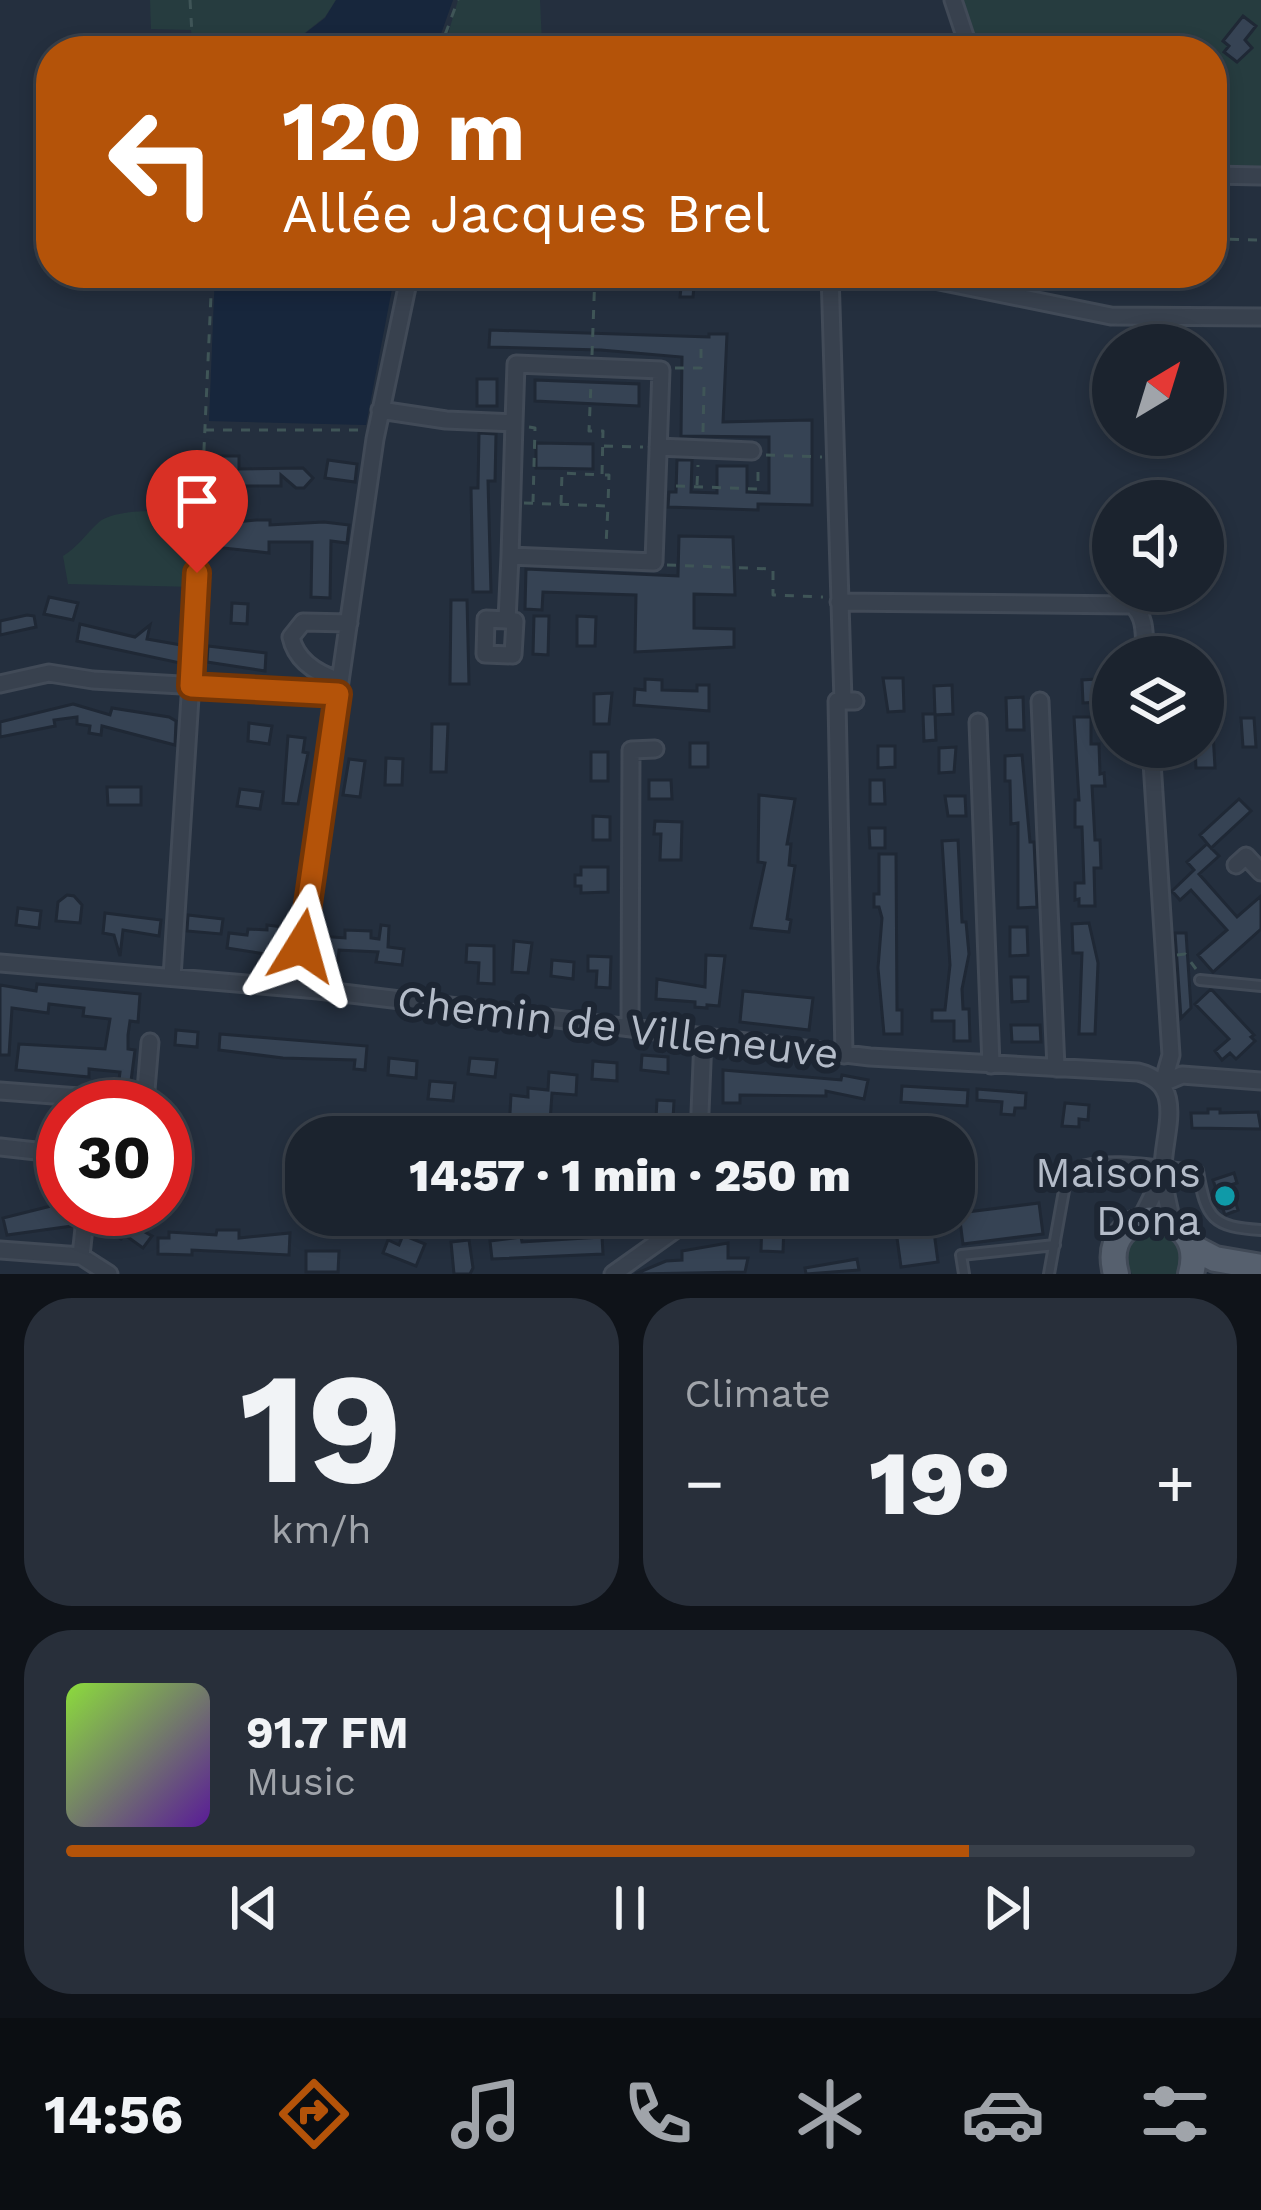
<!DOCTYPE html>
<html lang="en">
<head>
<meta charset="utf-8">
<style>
  :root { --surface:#1b232e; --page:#282f3a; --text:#f1f3f6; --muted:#a0a4aa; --line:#39404a; --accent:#b45309 }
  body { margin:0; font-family:"Work Sans",sans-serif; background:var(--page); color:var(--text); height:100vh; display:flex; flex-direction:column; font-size:45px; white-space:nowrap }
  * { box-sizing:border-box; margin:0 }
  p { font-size:39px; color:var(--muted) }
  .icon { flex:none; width:66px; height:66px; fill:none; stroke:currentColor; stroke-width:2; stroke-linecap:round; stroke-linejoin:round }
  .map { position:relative; height:1274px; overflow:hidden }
  .drawer { display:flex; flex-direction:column; gap:24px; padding:24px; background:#0f1319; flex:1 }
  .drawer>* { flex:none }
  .guide { position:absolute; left:36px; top:36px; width:1191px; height:252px; border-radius:48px; box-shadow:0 6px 18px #0003,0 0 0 3px var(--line); background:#b45309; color:#fff; overflow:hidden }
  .needle { width:78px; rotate:38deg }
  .fabs { position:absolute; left:1092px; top:324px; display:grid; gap:24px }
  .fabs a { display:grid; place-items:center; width:132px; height:132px; border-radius:50%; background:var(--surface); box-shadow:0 6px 18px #0003,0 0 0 3px var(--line); font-size:60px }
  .speed { position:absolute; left:36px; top:1080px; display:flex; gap:24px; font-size:60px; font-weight:700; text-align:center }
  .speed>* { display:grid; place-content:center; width:156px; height:156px; border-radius:50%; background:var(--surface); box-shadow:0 6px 18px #0003,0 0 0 3px var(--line); line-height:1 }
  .speed .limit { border:18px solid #d22; background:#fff; color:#111 }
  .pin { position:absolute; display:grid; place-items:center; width:102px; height:102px; color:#fff; margin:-123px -51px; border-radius:50% 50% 50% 0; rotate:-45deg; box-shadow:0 0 12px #0007 }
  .pin .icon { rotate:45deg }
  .me { position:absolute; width:132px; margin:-66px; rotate:8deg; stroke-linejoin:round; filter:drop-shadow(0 0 9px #0008) }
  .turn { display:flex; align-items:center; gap:42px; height:252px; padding:0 48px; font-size:54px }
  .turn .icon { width:156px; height:156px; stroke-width:2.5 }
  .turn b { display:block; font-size:84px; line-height:102px }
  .big { font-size:90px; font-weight:800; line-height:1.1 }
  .drawer .widget { flex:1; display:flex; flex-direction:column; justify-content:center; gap:18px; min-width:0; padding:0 42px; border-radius:48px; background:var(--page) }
  .drawer .dial { align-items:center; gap:0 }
  .dial b { font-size:156px; line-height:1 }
  .song { display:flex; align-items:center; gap:36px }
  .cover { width:144px; height:144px; border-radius:18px; background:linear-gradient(135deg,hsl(90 70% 55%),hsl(270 70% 35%)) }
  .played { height:12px; border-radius:6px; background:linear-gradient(90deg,var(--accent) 80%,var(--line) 80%) }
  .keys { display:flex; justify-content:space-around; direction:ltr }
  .heat { display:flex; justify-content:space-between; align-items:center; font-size:66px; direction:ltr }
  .drawer .tiles { flex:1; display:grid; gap:24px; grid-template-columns:1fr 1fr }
  .widget:last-child { grid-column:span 2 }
  .trip { position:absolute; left:285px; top:1116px; width:690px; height:120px; border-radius:48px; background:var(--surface); box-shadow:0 6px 18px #0003,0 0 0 3px var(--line); font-weight:800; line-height:120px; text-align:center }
  .menu { display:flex; height:192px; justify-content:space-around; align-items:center; background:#0b0e12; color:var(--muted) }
  .menu .icon { width:84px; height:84px }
  .menu .on { color:var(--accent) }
  .menu b { font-size:54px; color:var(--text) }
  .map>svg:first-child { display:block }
  .green { fill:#263c3f }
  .water { fill:#17263c }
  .building { fill:#364354; stroke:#1f2835; stroke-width:3 }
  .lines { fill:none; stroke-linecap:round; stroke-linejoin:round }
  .lane-casing { stroke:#414a57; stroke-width:14 }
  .street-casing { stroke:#414a57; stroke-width:21 }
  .primary-casing { stroke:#414a57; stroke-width:30 }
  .path { stroke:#3f5557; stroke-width:3; stroke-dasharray:9 9; stroke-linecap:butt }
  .lane { stroke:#38414e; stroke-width:8 }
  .street { stroke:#38414e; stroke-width:15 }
  .primary { stroke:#56606e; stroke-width:24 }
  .route-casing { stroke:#753606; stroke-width:30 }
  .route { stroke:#b45309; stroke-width:21 }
  .culture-dot { fill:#0f9aa8; stroke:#1d2633; stroke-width:4.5 }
  .labels { text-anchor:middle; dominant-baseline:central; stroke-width:12; stroke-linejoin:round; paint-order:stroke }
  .street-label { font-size:42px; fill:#b4bcc9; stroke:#1d2633 }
  .poi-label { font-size:42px; fill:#b4bcc9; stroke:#1d2633; text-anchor:end }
</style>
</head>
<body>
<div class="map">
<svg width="1261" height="1274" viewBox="0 0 1261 1274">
  <rect width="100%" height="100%" fill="#242f3e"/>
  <path class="green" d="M 150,0 L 336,0 L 325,17 L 282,51 L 193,51 L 191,30 L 151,29 Z
    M 458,0 L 540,0 L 542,43 L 554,51 L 443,51 Z
    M 953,0 L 1261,0 L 1261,176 L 1212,175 L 1212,51 L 970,51 Z
    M 202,511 L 196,587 L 68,584 L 63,556 C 79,546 85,535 98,523 C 116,506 176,512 202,511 Z
    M 1166,1229 L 1184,1249 L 1180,1274 L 1132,1274 C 1116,1240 1137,1234 1166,1229 Z"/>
  <path class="water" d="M 336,0 L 453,0 L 435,51 L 282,51 L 325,18 Z
    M 215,273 L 395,273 L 366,425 L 209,421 Z"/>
  <path class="building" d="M 1243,16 L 1256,26 L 1245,40 L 1252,48 L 1237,62 L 1224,52 L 1229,46 L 1223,41 Z
    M 605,273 L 733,273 L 733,287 L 694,286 L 693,297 L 680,297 L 681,288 L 605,287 Z
    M 490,330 L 709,337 L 709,334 L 727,334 L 723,422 L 812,420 L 812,505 L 758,504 L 758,510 L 668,507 L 669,492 L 676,492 L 677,460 L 692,460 L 691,492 L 717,493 L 717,466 L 747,466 L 747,492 L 769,493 L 769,437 L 681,436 L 682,357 L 601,350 L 489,347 Z
    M 477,379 L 497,379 L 497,406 L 477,406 Z
    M 535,380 L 639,384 L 639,406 L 535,401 Z
    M 479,433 L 496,434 L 495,481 L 488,481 L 491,592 L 473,592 L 471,488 L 478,488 Z
    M 536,443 L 593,444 L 593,469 L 536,468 Z
    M 220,456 L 239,456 L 239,469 L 303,468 L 313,478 L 304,488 L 296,488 L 281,475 L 281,486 L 219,486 Z
    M 328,460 L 357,464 L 355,482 L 325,478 Z
    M 256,520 L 270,520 L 270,525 L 324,522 L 349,525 L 347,543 L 331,541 L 330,598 L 311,597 L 312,542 L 269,542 L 269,553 L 214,547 L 215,528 L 235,528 L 235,522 Z
    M 679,536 L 733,537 L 735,595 L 694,594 L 694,628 L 734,629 L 734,647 L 635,652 L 636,595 L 543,592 L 542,610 L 525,609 L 526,569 L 678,576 Z
    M 49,597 L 78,603 L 73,620 L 44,614 Z
    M 451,600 L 467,600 L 469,684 L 450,684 Z
    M 232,603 L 248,604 L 247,624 L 231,623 Z
    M 27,615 L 34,616 L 36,627 L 0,635 L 0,621 Z
    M 534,616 L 549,616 L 548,655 L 533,654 Z
    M 577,616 L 596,617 L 595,646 L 577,646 Z
    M 80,624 L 135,637 L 150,625 L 147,639 L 181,645 L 180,663 L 77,641 Z
    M 208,646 L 266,653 L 265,671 L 207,662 Z
    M 883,678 L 903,678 L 904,711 L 888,712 Z
    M 645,679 L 662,680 L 662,690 L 697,691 L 697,685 L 709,685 L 709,711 L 634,705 L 635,689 L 645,690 Z
    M 1097,679 L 1098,702 L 1083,703 L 1082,680 Z
    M 952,685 L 953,714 L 935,715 L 936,740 L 924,741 L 923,714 L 935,714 L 934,686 Z
    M 612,693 L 609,724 L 594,724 L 594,694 Z
    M 1023,697 L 1024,730 L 1007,730 L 1006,698 Z
    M 73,704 L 110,715 L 112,708 L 169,717 L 176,721 L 175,745 L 102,726 L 101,735 L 89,733 L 90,726 L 77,724 L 77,717 L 54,720 L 55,726 L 0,737 L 0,722 Z
    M 1074,717 L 1091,717 L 1091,744 L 1099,744 L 1100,774 L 1104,773 L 1105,786 L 1092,786 L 1095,840 L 1100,840 L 1101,868 L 1094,868 L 1095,906 L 1079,906 L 1079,899 L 1075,900 L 1075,883 L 1084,883 L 1082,827 L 1075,827 L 1075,800 L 1079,800 Z
    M 1241,718 L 1254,718 L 1256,747 L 1243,747 Z
    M 249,723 L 272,726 L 269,744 L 248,741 Z
    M 432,724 L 448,724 L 446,772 L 431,772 Z
    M 1203,733 L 1213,733 L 1215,768 L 1196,768 L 1195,747 L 1203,747 Z
    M 288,736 L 305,738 L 303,752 L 308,753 L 298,804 L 283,803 Z
    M 690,743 L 708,743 L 708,767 L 690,767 Z
    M 878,746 L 895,746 L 895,767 L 878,768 Z
    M 956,747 L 954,772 L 939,773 L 939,748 Z
    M 591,752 L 608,752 L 608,781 L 591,781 Z
    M 1022,755 L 1030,842 L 1034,842 L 1037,907 L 1018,908 L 1018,823 L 1011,824 L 1010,781 L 1005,781 L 1005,756 Z
    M 386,758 L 403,759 L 402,785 L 385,785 Z
    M 349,759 L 365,761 L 360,797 L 343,795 Z
    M 649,780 L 671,780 L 672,799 L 649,799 Z
    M 870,780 L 884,780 L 885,804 L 870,804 Z
    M 107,787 L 141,787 L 141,805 L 108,805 Z
    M 240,789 L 263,792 L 260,809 L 237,806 Z
    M 759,795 L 795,799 L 787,844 L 791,844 L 789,865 L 795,866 L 787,919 L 791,920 L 789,932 L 751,928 L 765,863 L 758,862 Z
    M 945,796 L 965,796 L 966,816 L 948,816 Z
    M 1239,799 L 1251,811 L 1211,848 L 1200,835 Z
    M 593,816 L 610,817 L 610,840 L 593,840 Z
    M 655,821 L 682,822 L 681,860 L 660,860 L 661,834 L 654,834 Z
    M 869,828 L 885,828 L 885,848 L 870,848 Z
    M 958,840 L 962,922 L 966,922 L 969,954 L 962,989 L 963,1009 L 969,1009 L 970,1041 L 954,1041 L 954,1021 L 932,1021 L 932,1010 L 945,1010 L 950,965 L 942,841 Z
    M 1207,844 L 1219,856 L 1199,874 L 1237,917 L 1261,896 L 1261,929 L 1213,972 L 1198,955 L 1227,930 L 1191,890 L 1180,900 L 1172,891 L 1194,870 L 1187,862 Z
    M 879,854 L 896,854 L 897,1010 L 902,1010 L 902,1034 L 884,1034 L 878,968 L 882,918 L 879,907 L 874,907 L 874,894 L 879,894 Z
    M 581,867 L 608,867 L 608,892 L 581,893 L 581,886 L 575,886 L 575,875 L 581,875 Z
    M 67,895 L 74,896 L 82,905 L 80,923 L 56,921 L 58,902 Z
    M 18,908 L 41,911 L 39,928 L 16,925 Z
    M 105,913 L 161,920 L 159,936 L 123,930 L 120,956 L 114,935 L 103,933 Z
    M 188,915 L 223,919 L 221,934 L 187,931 Z
    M 1089,923 L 1098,963 L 1095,1034 L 1079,1034 L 1082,953 L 1073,953 L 1072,924 Z
    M 267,925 L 283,927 L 279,956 L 227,948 L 229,933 L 247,935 L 248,929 L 267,930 Z
    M 381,925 L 389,926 L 388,947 L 404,949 L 402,965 L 376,962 L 378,952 L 339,950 L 338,961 L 318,959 L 319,936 L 345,938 L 345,930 L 371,931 L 371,938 L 379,939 Z
    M 1010,927 L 1027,927 L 1028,955 L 1010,956 Z
    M 1175,933 L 1186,933 L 1191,1008 L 1181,1018 Z
    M 514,941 L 532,943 L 528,973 L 512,972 Z
    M 467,945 L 494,946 L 494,984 L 478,983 L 479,963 L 466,962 Z
    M 706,955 L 725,956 L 719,1006 L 707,1005 L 707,1008 L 695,1007 L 695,1002 L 656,999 L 657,979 L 705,987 Z
    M 588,956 L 611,957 L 610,988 L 596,987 L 597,971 L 588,971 Z
    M 552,960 L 574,962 L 573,979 L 551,976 Z
    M 1011,977 L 1028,977 L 1028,1001 L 1012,1002 Z
    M 37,984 L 140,994 L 138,1022 L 130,1021 L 128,1035 L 128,1049 L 135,1050 L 131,1081 L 119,1080 L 120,1072 L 89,1069 L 89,1077 L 16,1070 L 19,1044 L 105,1049 L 110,1019 L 83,1016 L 84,1008 L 49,1004 L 48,1013 L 12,1008 L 9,1055 L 0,1055 L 0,985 L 36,991 Z
    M 1211,989 L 1254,1035 L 1251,1037 L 1255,1041 L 1236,1059 L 1230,1053 L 1222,1060 L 1215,1051 L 1229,1039 L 1195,1004 Z
    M 743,991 L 813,998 L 809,1030 L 740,1022 Z
    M 1011,1025 L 1040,1025 L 1041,1042 L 1012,1042 Z
    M 176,1030 L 198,1032 L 197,1047 L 175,1045 Z
    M 220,1034 L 367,1046 L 365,1070 L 354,1069 L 355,1060 L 283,1058 L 219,1050 Z
    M 642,1055 L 668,1057 L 668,1073 L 641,1070 Z
    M 389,1058 L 417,1061 L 416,1078 L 388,1075 Z
    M 470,1058 L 497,1060 L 495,1077 L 468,1074 Z
    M 593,1061 L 617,1063 L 617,1081 L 592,1079 Z
    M 723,1070 L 841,1080 L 842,1075 L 868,1080 L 864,1099 L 826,1091 L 826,1096 L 740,1095 L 740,1103 L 723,1103 Z
    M 549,1072 L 577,1075 L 576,1095 L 552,1093 L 550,1122 L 522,1124 L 521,1132 L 509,1131 L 511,1095 L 528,1097 L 528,1088 L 548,1090 Z
    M 430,1081 L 455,1083 L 453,1101 L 428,1099 Z
    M 902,1086 L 968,1090 L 967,1106 L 901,1102 Z
    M 977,1089 L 1026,1093 L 1025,1108 L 1015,1108 L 1014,1115 L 1001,1114 L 1002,1102 L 977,1100 Z
    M 657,1100 L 674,1101 L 672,1137 L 655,1137 Z
    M 1065,1103 L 1089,1105 L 1088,1120 L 1079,1119 L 1079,1127 L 1062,1126 Z
    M 1208,1109 L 1220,1109 L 1220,1113 L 1258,1112 L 1261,1129 L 1192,1128 L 1191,1113 L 1208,1113 Z
    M 1234,1173 L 1237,1183 L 1230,1185 L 1238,1210 L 1225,1215 L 1213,1180 Z
    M 63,1203 L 63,1209 L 69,1209 L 72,1226 L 7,1235 L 3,1218 Z
    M 1039,1203 L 1043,1234 L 963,1244 L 959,1213 Z
    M 911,1215 L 914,1235 L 934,1232 L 938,1262 L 901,1267 L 894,1216 Z
    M 121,1219 L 152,1236 L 143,1248 L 125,1235 L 121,1239 L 111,1232 Z
    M 762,1221 L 784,1222 L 783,1252 L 761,1251 Z
    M 217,1230 L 239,1230 L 239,1238 L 290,1233 L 289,1255 L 192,1250 L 192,1255 L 158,1254 L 158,1238 L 169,1238 L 169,1232 L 216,1235 Z
    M 403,1235 L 425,1244 L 416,1266 L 383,1253 L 388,1240 L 399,1245 Z
    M 521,1237 L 522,1242 L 602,1237 L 603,1254 L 492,1259 L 490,1241 Z
    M 469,1240 L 473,1268 L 470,1274 L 454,1274 L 451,1242 Z
    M 728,1243 L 728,1258 L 748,1258 L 745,1272 L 635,1274 L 666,1261 L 682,1260 L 682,1251 Z
    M 306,1251 L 339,1251 L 338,1272 L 306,1272 Z
    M 857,1259 L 859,1270 L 806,1274 L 805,1268 Z"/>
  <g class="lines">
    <g class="lane-casing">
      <path id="lane" d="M 1200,980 L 1261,986
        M 964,1274 L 961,1255 L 1055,1245
        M 1049,1274 L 1067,1174 C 1090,1152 1168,1167 1198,1171 C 1206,1219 1213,1227 1261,1230"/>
    </g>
    <g class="street-casing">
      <path id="street" d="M 953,0 L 970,51
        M 1212,175 L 1261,176
        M 830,273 L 843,701
        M 900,273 L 1111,316 L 1261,317
        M 380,410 L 446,420 L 514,423 L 510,556 L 654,562 L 661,370 L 516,364 L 514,423
        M 658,447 L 752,451
        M 839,602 L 1132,605 C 1147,616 1144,639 1145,657
        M 507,620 L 515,621 L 513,655 L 485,654 L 486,619 L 507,620 L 510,556
        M 340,681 C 318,674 296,661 291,637 L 303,622 L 349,623
        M 0,684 L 49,673 L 93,680 L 338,694
        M 1040,701 L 1056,1068
        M 978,722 L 991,1065
        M 1151,747 L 1171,1055 L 1163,1083
        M 1236,865 L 1246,856 L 1261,872
        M 0,963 L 318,990 L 870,1057 L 1138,1072 C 1189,1084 1161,1137 1163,1174 C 1164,1190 1169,1207 1172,1223
        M 172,977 L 198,573
        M 296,987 L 375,439 L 410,273
        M 630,1028 L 631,750 L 655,749
        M 844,1055 L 837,701 L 855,701
        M 1163,1083 L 1182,1075 L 1261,1081
        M 0,1091 L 145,1102 L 150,1042
        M 699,1137 L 703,1038
        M 0,1147 L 63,1154
        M 696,1217 L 704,1224 L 744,1224
        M 1140,1221 L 1163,1175
        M 0,1250 L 81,1256 L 109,1274
        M 81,1256 L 86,1209
        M 613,1274 L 696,1215"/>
    </g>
    <g class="primary-casing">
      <path id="primary" d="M 1192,1247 L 1215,1259 L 1261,1267
        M 1116,1274 C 1096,1201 1211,1202 1191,1274"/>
    </g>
    <path class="path" d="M 190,0 L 193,51
      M 439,51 L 458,0
      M 1212,239 L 1261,240
      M 592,355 L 595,273
      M 675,368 L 701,368 L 701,341
      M 529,427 L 535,428 L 533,502
      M 205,430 L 363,430
      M 703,432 L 704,387
      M 604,446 L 643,447
      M 766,455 L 822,457
      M 605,475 L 609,475 L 608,504
      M 697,485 L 698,465
      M 676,486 L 758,489 L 758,465
      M 524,503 L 608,506 L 606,545
      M 561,504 L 562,473 L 602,475 L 603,431 L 589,431 L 591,383
      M 199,559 L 212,273
      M 667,565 L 773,569 L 773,595 L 823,597
      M 1177,955 L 1185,954 L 1196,969"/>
    <use href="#lane" class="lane"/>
    <use href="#street" class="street"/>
    <use href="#primary" class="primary"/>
  </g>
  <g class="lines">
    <g class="route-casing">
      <path id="route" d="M 197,573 L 191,686 L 338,694 L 302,946"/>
    </g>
    <use href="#route" class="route"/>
  </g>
  <circle class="culture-dot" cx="1225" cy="1196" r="12"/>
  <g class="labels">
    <g class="street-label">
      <text transform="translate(618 1027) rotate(7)">Chemin de Villeneuve</text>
    </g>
    <g class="poi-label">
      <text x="1201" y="1172">Maisons<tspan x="1201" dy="48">Dona</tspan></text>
    </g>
  </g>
</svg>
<div class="fabs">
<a><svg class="needle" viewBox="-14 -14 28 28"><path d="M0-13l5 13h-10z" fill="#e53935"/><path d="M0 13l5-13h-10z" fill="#a0a4aa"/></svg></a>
<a><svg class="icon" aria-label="sound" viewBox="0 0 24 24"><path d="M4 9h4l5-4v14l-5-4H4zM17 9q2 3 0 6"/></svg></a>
<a><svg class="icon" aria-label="layers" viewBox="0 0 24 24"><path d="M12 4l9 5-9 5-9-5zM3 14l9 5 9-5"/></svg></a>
</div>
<div class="speed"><div class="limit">30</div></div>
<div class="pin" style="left:197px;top:573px;background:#d93025"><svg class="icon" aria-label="arrive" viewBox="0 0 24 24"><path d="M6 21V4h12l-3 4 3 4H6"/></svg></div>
<svg class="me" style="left:302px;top:946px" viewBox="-20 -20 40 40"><path d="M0-17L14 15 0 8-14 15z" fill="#b45309" stroke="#fff" stroke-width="4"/></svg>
<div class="trip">14:57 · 1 min · 250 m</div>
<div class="guide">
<div class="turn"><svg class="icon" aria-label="left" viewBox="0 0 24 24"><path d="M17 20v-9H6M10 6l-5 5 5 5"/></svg><div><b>120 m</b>Allée Jacques Brel</div></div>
</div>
</div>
<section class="drawer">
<div class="tiles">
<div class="widget dial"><b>19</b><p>km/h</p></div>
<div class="widget"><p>Climate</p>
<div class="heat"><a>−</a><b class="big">19°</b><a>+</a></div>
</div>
<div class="widget">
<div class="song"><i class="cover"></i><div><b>91.7 FM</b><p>Music</p></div></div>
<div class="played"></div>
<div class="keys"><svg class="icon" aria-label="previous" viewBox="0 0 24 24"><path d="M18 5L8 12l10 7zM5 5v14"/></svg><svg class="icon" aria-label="pause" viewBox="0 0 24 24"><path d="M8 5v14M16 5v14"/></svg><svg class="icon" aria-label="next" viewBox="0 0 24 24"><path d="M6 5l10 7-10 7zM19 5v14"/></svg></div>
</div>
</div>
</section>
<nav class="menu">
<b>14:56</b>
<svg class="icon on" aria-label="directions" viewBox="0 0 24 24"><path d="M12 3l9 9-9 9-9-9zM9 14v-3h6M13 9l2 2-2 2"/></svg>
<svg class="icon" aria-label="music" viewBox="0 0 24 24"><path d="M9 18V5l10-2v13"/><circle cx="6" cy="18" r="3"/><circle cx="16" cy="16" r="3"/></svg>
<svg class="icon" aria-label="phone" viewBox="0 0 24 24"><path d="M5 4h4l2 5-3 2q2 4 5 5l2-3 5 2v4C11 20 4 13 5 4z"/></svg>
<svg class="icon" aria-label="climate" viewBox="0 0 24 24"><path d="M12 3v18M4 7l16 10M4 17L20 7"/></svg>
<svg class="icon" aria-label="car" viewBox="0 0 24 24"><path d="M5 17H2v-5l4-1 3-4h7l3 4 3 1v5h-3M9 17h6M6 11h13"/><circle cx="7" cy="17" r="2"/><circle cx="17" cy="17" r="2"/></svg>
<svg class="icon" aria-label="filters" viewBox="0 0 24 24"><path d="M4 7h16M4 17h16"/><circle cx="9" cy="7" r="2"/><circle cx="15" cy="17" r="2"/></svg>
</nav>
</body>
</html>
